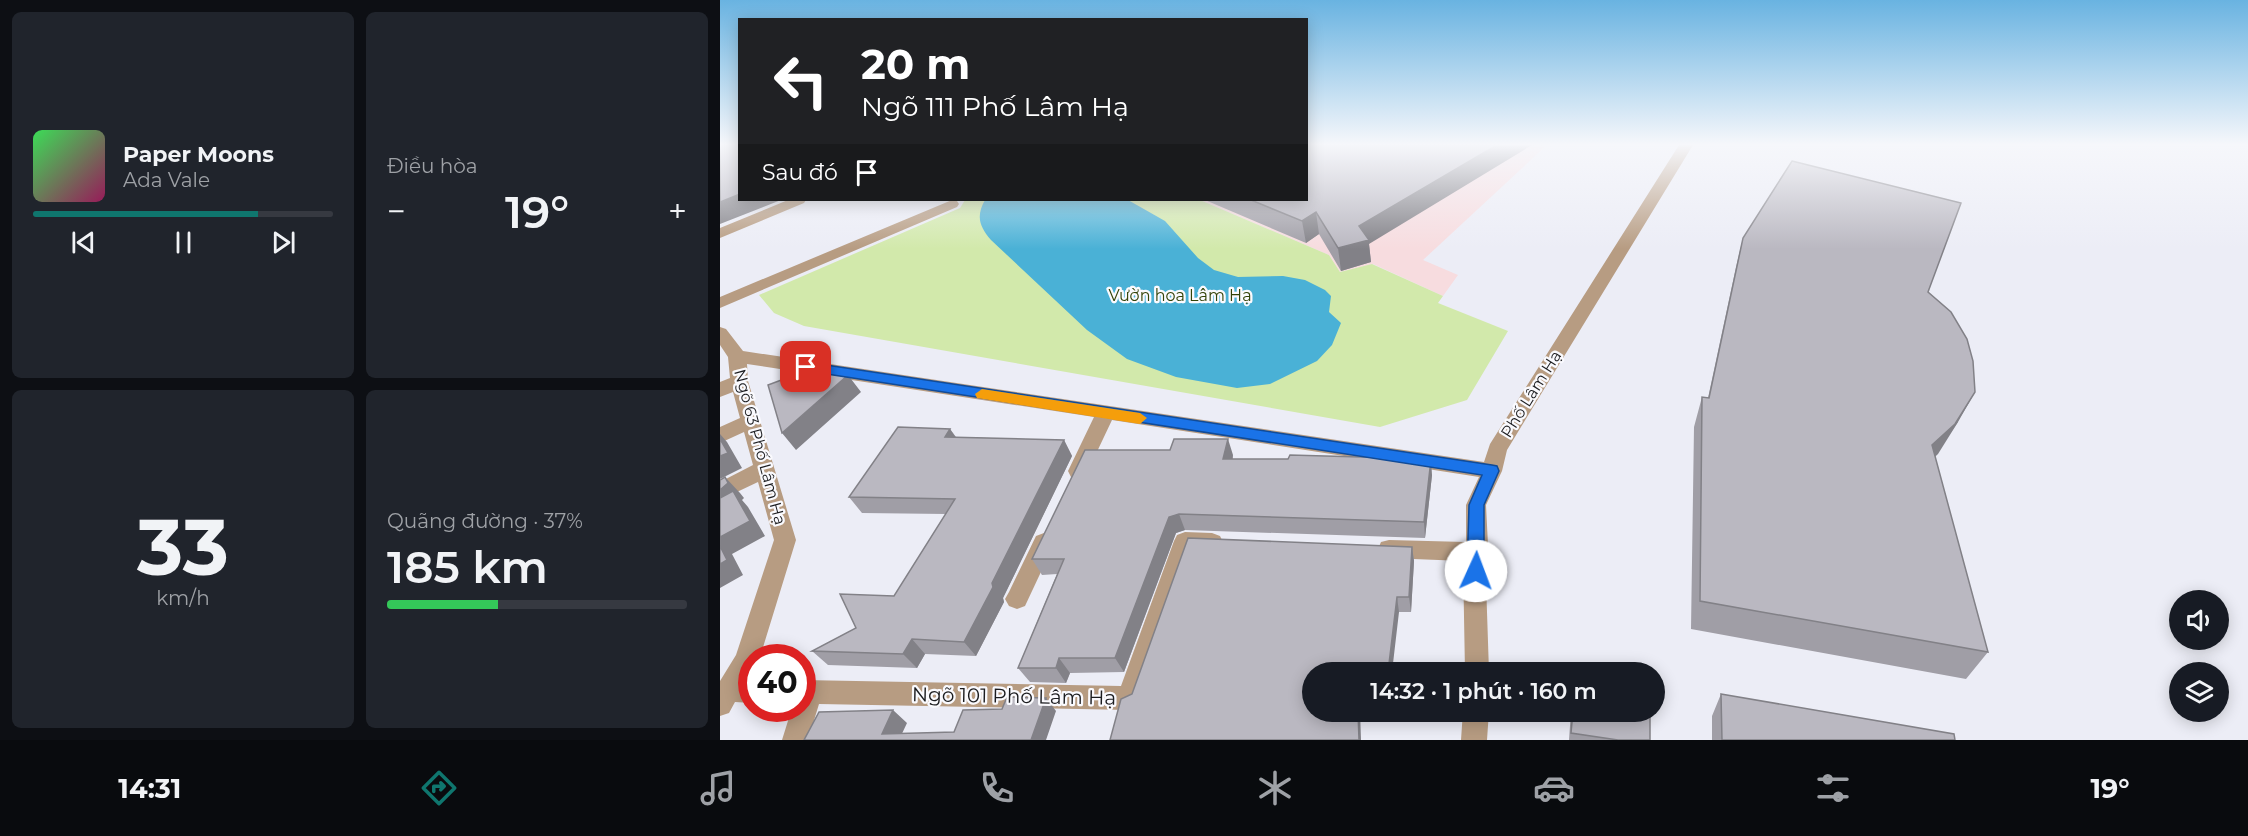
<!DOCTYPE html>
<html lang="vi">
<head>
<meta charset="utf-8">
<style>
  :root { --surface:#171b24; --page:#20242c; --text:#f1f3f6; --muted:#9ea1a6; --line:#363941; --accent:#0f766e }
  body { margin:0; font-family:Montserrat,sans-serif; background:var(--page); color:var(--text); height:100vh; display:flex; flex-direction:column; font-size:22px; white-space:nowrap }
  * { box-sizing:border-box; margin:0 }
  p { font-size:20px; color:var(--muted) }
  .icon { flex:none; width:33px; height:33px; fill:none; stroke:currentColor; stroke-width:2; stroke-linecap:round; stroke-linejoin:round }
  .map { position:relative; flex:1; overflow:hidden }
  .panel { display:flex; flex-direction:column; gap:12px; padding:12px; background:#0d0f14; width:720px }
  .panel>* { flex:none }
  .guide { position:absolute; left:18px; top:18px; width:570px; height:183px; border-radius:0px; box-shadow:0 3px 15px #0003; background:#202124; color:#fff; overflow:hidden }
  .tools { position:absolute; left:1449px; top:590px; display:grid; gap:12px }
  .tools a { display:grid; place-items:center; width:60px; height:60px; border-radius:50%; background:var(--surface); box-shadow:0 3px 15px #0003; font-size:30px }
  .speed { position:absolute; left:18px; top:644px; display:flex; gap:12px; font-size:30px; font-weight:700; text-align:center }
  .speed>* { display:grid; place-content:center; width:78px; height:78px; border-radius:50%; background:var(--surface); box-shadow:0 3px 15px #0003; line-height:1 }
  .speed .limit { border:9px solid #d22; background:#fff; color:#111 }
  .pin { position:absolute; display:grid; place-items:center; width:51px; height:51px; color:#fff; margin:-26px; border-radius:12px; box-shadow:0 3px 9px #0006 }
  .me { position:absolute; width:66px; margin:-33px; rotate:2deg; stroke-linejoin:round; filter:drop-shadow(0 0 4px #0008) }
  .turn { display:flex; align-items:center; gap:21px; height:126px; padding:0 24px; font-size:27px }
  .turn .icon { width:78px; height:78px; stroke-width:2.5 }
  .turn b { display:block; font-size:42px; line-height:51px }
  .then { display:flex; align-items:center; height:57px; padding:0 24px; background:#0003; gap:12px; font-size:22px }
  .big { font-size:45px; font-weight:600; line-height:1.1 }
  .panel .tile { flex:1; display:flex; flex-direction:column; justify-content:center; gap:9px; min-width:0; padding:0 21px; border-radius:9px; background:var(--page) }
  .panel .dial { align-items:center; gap:0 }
  .dial b { font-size:78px; line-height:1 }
  .song { display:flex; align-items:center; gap:18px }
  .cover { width:72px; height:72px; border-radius:9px; background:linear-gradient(135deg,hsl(130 70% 55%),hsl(330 70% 35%)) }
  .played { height:6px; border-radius:3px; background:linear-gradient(90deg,var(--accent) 75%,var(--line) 75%) }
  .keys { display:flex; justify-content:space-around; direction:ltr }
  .heat { display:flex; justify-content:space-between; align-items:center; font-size:33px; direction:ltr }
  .charge { height:9px; border-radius:4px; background:linear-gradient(90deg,#34c759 37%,var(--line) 0) }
  .panel .tiles { flex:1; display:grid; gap:12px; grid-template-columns:repeat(2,1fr) }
  .trip { position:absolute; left:582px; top:662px; width:363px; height:60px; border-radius:30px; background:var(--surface); box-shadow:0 3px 15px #0003; font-weight:600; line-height:60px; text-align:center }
  .tab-bar { display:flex; height:96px; justify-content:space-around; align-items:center; background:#090b0e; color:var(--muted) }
  .tab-bar .icon { width:42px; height:42px }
  .tab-bar .current { color:var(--accent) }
  .tab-bar b { font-size:27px; color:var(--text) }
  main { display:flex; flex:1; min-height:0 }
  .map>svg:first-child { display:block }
  .industrial { fill:#f7dcdf }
  .green { fill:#d2e9ab }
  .water { fill:#4ab1d6 }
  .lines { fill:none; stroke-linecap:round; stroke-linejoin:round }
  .minor { fill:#b79c82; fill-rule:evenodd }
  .wall { fill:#a09ea6 }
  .shaded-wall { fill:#828187 }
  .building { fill:#bab8c1; stroke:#828187; stroke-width:1.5 }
  .route { fill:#1a73e8; stroke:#114b97; stroke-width:1.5 }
  .slow { fill:#f59e0b }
  .labels { text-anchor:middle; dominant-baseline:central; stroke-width:4.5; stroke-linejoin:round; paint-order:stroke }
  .park-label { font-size:16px; fill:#334308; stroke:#fafafe }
  .street-label { font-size:16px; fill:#1b1c1f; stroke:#fafafe }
  .near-street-label { font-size:20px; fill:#1b1c1f; stroke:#fafafe }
</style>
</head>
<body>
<main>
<section class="panel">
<div class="tiles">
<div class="tile">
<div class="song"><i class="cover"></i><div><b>Paper Moons</b><p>Ada Vale</p></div></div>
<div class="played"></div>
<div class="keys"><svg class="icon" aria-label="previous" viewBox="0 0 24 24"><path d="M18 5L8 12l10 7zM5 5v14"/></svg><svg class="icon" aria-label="pause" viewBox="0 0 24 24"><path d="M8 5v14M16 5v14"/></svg><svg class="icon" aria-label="next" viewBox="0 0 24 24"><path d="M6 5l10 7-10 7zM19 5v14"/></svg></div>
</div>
<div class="tile"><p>Điều hòa</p>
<div class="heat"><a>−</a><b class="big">19°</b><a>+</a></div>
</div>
<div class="tile dial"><b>33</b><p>km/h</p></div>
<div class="tile"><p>Quãng đường · 37%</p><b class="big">185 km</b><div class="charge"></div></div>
</div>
</section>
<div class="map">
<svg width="1528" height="740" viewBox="0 0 1528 740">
  <rect width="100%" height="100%" fill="#ecedf6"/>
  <path class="industrial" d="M 587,145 L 827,145 L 703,260 L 738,275 L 723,296 L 653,264 L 620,272 L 609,255 L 480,200 L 586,200 Z"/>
  <path class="green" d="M 245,200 L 480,200 L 609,255 L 620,272 L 652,264 L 723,296 L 718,303 L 788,331 L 747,400 L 660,427 L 84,326 L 54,313 L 39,295 L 240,208 Z"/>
  <path class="water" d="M 265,200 L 408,200 L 445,221 L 478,258 L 494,270 L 518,277 L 563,276 L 585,280 L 605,290 L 611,296 L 609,312 L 621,323 L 612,345 L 597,361 L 550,384 L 517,388 L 456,377 L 407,359 L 367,330 L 271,240 C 259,226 256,216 265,200 Z"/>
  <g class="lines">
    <path class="minor" d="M 959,145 L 973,145 L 787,450 L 782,471 L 766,505 L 768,545 L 765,552 L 769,672 L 745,672 L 743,561 L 669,558 L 661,556 L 658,549 L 661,542 L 669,540 L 746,542 L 746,505 L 759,477 L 392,420 L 365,477 L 358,479 L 351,477 L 348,471 L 374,417 L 27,364 L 28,381 L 76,540 L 40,657 L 32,657 L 32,675 L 29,679 L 32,679 L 32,703 L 15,702 L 9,713 L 0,716 L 0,681 L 16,655 L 54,540 L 38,482 L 0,500 L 0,482 L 33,465 L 24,432 L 0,443 L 0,427 L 20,418 L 13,392 L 0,397 L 0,382 L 10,378 L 8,357 L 0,345 L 0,327 L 6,329 L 23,351 L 764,462 L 770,444 Z
      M 68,200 L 86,200 L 84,203 L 0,238 L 0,228 Z
      M 232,200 L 237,201 L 239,204 L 237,207 L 0,308 L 0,297 Z
      M 465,532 L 492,533 L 500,536 L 503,542 L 500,548 L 492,551 L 473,550 L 418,707 L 409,710 L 99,704 L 88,740 L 62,740 L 72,708 L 82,708 L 82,680 L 401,686 L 454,541 L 457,535 Z
      M 324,533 L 332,536 L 335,542 L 305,606 L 297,609 L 289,606 L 285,599 L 289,592 L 316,536 Z
      M 743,711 L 769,711 L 767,740 L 741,740 Z"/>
  </g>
  <path class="wall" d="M 485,200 L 586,200 L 649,244 L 651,262 L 621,271 L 599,234 L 586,243 Z
    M 1023,238 L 1208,292 L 1238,422 L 1215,456 L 1268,652 L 1246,679 L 971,629 L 974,427 L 982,397 L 988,398 L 1016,267 Z
    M 230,429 L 236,437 L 344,440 L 352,456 L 283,598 L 284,602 L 256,656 L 205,654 L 197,668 L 108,665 L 92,651 L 136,628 L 174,596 L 226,514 L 142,513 L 129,497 Z
    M 513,455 L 513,459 L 712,475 L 705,538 L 465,530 L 456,533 L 404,672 L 350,673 L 346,683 L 310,682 L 298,668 L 337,574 L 322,575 L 312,559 Z
    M 692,547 L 694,561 L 691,612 L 679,612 L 592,672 L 412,694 Z
    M 1001,694 L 1235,740 L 992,740 L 992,716 Z
    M 851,711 L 930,711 L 930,740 L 849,740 Z"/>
  <path class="shaded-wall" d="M 777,145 L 812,145 L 649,244 L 651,262 L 621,271 L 618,248 L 639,226 Z
    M 20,194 L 20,200 L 61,200 L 0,224 L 0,202 Z
    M 596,212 L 599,234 L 586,243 L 582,221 Z
    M 128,375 L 141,392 L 76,450 L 62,433 Z
    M 1255,392 L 1238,422 L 1218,454 L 1196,475 L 1212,445 Z
    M 230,429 L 241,445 L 225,437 Z
    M 0,434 L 7,442 L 22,468 L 0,479 Z
    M 508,439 L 513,455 L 508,475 L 503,459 Z
    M 344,440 L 352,456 L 283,598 L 284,602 L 256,656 L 244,642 L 272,583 Z
    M 711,459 L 712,475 L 705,538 L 704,522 Z
    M 5,477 L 20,493 L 24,498 L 22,500 L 28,507 L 45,536 L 12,554 L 23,575 L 0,588 L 0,490 Z
    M 459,514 L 465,530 L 456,533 L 404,672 L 395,658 L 449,517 Z
    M 692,547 L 694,561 L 691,612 L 689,597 Z
    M 677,597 L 679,612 L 672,672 L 668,672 Z
    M 192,639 L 205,654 L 197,668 L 183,654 Z
    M 339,658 L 350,673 L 346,683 L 336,668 Z
    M 326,698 L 336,711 L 326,740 L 311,740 Z
    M 173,710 L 187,723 L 179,740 L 162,734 Z
    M 638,711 L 640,711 L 641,740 L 639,740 Z"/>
  <path class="building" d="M 0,145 L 20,145 L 20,194 L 0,202 Z
    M 586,145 L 777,145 L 639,226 L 649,240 L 618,248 L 596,212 L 582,221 L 531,200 L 586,200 Z
    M 1072,161 L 1241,203 L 1208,292 L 1231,312 L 1247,339 L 1253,361 L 1255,392 L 1235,424 L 1212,445 L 1268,652 L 980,601 L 982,397 L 989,398 L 1023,238 Z
    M 88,370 L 128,375 L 62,433 L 48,385 Z
    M 178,427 L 230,429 L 225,437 L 344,440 L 272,583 L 273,587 L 244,642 L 192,639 L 183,654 L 92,651 L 136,628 L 120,594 L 174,596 L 235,499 L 129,497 Z
    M 0,439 L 8,453 L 0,456 Z
    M 454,439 L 508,439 L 503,459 L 568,459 L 570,455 L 711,459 L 704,522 L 459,514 L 449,517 L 395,658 L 339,658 L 336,668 L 298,668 L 344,559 L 312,559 L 365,450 L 450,450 Z
    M 5,477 L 8,483 L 0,490 L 0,480 Z
    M 13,491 L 30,521 L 0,537 L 0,498 Z
    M 468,538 L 692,547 L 689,597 L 677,597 L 668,672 L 592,672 L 592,711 L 638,711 L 639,740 L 390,740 L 401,699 L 412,694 Z
    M 0,546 L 7,560 L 0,564 Z
    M 1001,694 L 1234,734 L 1235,740 L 1002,740 Z
    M 287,697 L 326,698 L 311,740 L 84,740 L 99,712 L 173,710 L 162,734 L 234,732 L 243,710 L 282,709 Z
    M 853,711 L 930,711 L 930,740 L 898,740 L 851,733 Z"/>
  <linearGradient id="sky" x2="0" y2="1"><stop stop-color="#69b3e1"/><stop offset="0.58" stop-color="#f6f7fb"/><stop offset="1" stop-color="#f6f7fb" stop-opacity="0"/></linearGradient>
  <rect width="1528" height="249" fill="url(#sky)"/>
  <path class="route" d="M 86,362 L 772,465 L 777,466 L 779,471 L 764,505 L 764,571 L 762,576 L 756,579 L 750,576 L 747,571 L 749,505 L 762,475 L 81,370 L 79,367 Z"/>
  <path class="slow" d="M 262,389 L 420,413 L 427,418 L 420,424 L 257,398 L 255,394 Z"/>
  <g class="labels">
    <g class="park-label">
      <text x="460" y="295">Vườn hoa Lâm Hạ</text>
    </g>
    <g class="street-label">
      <text transform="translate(811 394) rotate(-58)">Phố Lâm Hạ</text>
      <text transform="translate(40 447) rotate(75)">Ngõ 63 Phố Lâm Hạ</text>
    </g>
    <g class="near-street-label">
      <text transform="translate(294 696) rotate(1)">Ngõ 101 Phố Lâm Hạ</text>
    </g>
  </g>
</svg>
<div class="tools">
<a><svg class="icon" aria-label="sound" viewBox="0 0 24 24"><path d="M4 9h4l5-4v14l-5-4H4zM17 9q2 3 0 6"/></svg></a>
<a><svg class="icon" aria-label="layers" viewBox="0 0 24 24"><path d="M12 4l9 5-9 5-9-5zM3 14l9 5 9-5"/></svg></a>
</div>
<div class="speed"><div class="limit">40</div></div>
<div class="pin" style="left:86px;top:367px;background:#d93025"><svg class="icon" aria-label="arrive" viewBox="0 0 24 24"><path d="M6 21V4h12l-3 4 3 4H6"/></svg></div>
<svg class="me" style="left:756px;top:571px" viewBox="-20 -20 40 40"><circle r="19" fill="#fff"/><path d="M0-13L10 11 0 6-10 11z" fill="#1a73e8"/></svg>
<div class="trip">14:32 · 1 phút · 160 m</div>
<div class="guide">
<div class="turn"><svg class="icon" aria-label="left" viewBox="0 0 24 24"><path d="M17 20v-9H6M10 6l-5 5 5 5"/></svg><div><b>20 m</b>Ngõ 111 Phố Lâm Hạ</div></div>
<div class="then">Sau đó<svg class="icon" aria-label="arrive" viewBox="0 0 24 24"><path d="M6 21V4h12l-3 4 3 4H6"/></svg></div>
</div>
</div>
</main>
<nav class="tab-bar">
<b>14:31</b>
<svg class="icon current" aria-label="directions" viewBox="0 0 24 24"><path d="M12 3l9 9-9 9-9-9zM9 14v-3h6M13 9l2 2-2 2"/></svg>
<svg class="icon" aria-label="music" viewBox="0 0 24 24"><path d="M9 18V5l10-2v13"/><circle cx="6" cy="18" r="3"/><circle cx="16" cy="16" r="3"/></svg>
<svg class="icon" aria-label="phone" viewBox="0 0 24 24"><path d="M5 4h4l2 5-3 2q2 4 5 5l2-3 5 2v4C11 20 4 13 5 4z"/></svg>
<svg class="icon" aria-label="climate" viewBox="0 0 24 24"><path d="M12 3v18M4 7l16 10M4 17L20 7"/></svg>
<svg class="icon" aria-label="car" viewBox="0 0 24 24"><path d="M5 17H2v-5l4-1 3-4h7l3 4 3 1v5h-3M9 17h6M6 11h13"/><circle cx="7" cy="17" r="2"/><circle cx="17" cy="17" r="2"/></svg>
<svg class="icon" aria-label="filters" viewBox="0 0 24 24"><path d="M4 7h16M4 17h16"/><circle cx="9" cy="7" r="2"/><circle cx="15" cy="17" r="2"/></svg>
<b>19°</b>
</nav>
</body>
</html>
